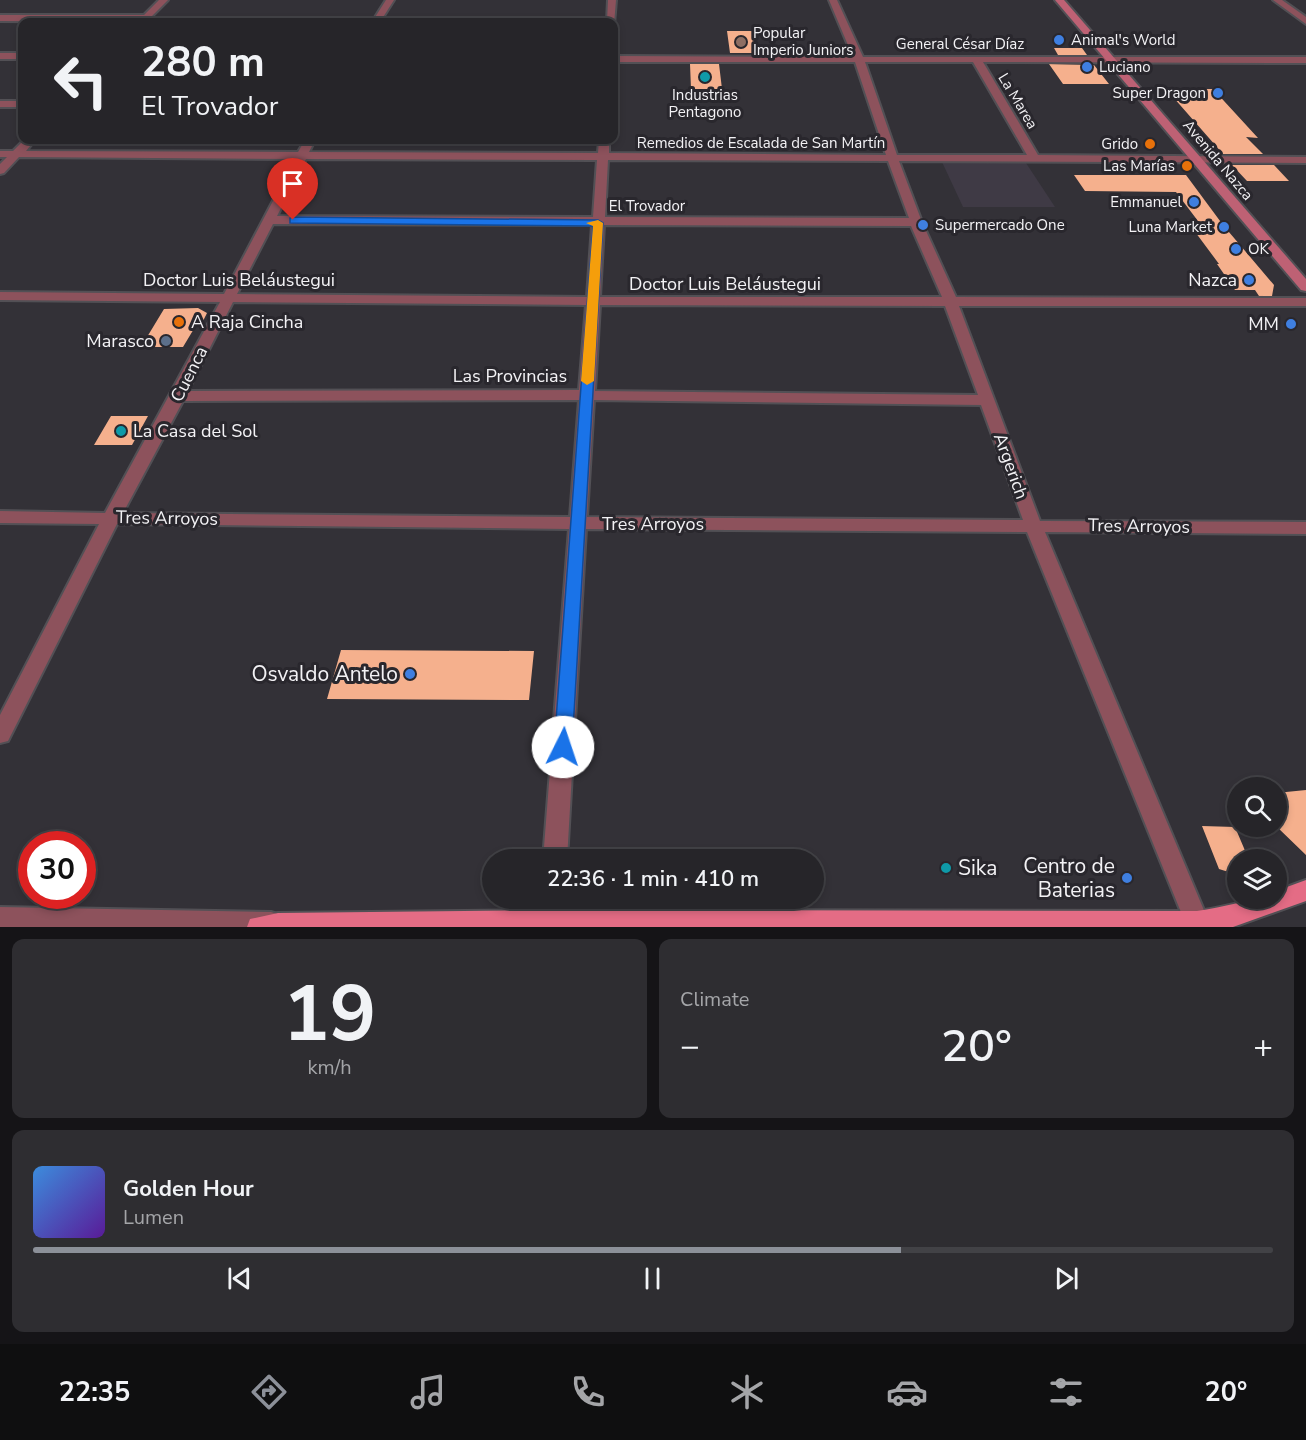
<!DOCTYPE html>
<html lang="en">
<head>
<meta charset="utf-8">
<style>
  :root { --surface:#262529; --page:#2e2d31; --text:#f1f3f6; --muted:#a4a5a8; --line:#424246; --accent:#8c9099 }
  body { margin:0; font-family:"Nunito Sans",sans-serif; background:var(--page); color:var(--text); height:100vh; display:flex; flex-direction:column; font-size:22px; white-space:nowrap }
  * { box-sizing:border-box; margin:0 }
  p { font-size:20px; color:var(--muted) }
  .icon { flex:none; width:33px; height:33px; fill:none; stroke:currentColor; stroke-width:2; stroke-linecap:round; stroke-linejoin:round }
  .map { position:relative; height:927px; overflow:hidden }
  .drawer { display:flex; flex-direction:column; gap:12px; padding:12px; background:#151417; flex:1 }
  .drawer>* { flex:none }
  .banner { position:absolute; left:18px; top:18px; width:600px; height:126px; border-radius:12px; box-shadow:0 3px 9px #0003,0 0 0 2px var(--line); background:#262529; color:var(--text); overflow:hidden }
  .tools { position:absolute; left:1227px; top:777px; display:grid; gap:12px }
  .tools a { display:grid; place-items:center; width:60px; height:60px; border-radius:50%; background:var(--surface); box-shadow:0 3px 9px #0003,0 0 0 2px var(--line); font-size:30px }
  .speed { position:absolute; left:18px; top:831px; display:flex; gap:12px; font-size:30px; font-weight:700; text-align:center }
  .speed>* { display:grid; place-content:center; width:78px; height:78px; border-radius:50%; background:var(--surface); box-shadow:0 3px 9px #0003,0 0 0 2px var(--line); line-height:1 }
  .speed .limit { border:9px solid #d22; background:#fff; color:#111 }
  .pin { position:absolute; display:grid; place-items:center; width:51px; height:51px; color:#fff; margin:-62px -26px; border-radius:50% 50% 50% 0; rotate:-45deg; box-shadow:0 0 6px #0007 }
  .pin .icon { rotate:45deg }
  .me { position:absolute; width:66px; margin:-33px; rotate:4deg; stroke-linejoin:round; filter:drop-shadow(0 0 4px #0008) }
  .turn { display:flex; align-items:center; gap:21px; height:126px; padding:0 24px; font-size:27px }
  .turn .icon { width:78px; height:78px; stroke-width:2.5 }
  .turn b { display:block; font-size:42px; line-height:51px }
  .big { font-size:45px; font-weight:600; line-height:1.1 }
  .drawer .widget { flex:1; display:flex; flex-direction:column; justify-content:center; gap:9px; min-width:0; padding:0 21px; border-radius:12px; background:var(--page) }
  .drawer .dial { align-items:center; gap:0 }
  .dial b { font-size:78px; line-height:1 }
  .song { display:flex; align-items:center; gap:18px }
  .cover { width:72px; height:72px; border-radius:9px; background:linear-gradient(135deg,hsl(210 70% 55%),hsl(270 70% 35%)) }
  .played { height:6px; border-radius:3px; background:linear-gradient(90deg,var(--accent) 70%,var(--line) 70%) }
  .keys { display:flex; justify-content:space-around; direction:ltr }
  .heat { display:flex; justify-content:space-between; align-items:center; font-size:33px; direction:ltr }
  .drawer .tiles { flex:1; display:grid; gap:12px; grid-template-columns:1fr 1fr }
  .widget:last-child { grid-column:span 2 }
  .trip { position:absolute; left:482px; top:849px; width:342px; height:60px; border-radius:30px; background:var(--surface); box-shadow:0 3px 9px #0003,0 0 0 2px var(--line); font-weight:600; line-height:60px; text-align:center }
  .tabs { display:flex; height:96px; justify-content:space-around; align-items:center; background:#0f0f10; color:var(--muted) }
  .tabs .icon { width:42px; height:42px }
  .tabs .current { color:var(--accent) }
  .tabs b { font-size:27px; color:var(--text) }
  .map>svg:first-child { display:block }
  .built { fill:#3f3a45 }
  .building { fill:#f5b08d }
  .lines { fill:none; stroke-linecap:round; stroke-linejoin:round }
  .minor-casing { stroke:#525055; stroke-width:4 }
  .secondary-casing { stroke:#525055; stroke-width:4 }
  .primary-casing { stroke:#525055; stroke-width:4 }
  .minor { fill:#8d525c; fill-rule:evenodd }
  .secondary { fill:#be6174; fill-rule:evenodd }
  .primary { fill:#e46c85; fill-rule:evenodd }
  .route { fill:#1a73e8; stroke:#114b97; stroke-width:1.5 }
  .slow { fill:#f59e0b }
  .shop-dot { fill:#3f7fe0; stroke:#29272d; stroke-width:2 }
  .education-dot { fill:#8d6e63; stroke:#29272d; stroke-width:2 }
  .culture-dot { fill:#0f9aa8; stroke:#29272d; stroke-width:2 }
  .food-dot { fill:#e8710a; stroke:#29272d; stroke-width:2 }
  .service-dot { fill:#5c6f8a; stroke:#29272d; stroke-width:2 }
  .labels { text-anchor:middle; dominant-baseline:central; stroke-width:6; stroke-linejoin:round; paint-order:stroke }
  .far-poi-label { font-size:15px; fill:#f3f2f5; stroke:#29272d; text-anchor:start }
  .far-street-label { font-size:15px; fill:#f3f2f5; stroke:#29272d }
  .street-label { font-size:18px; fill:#f3f2f5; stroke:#29272d }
  .poi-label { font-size:18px; fill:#f3f2f5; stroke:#29272d; text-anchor:end }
  .near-poi-label { font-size:21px; fill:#f3f2f5; stroke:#29272d; text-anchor:end }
</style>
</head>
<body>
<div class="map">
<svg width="1306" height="927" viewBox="0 0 1306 927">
  <rect width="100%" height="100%" fill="#333137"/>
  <path class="built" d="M 942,162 L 1026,163 L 1055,207 L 963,207 Z"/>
  <path class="building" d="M 727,31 L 752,31 L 756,53 L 730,53 Z
    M 1054,48 L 1082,48 L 1087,55 L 1058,55 Z
    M 690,64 L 719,64 L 722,89 L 691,89 Z
    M 1049,64 L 1094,65 L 1109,84 L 1063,84 Z
    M 1166,89 L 1213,89 L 1258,138 L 1246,137 L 1263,154 L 1223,154 Z
    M 1232,165 L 1274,165 L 1289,181 L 1247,181 Z
    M 1074,175 L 1186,175 L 1223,225 L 1274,285 L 1272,296 L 1259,296 L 1255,290 L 1235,290 L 1217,264 L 1219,264 L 1190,225 L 1201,225 L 1176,192 L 1085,191 Z
    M 198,308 L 207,313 L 200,327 L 195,327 L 183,347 L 141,347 L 164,309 Z
    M 111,416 L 148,416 L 132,445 L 94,445 Z
    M 341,650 L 534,651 L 529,700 L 327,699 Z
    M 1306,790 L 1306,855 L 1276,826 L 1276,793 Z
    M 1202,826 L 1235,827 L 1249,860 L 1238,860 L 1238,875 L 1219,869 Z"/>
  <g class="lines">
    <g class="minor-casing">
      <path id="minor" d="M 159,0 L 168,0 L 146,22 L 0,21 L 0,15 L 144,15 Z
        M 386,0 L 394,0 L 380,22 L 372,22 Z
        M 608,0 L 616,0 L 614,24 L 607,22 Z
        M 829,0 L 837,0 L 863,57 L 1306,57 L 1306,63 L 983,62 L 1038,155 L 1306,157 L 1306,163 L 899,161 L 922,222 L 956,297 L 1306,298 L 1306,306 L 959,306 L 1040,521 L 1306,522 L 1306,534 L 1045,532 L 1211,927 L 1187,927 L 1027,532 L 586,529 L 567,860 L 543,860 L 569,529 L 117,524 L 11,735 L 8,741 L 0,743 L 0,715 L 99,524 L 0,523 L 0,511 L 105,513 L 220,302 L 0,300 L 0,292 L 224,294 L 295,159 L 19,157 L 4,173 L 0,174 L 0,164 L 7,157 L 0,157 L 0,151 L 13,151 L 24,140 L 35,140 L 26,151 L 298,152 L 305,140 L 315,140 L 309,152 L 598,153 L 599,140 L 609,140 L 609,153 L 886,155 L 855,62 L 614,62 L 614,56 L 853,57 ZM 865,62 L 973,62 L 1027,155 L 897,155 ZM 306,159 L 597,160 L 593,217 L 277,216 ZM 608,160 L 888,161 L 909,218 L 605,217 ZM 273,224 L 592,225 L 587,297 L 237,294 ZM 604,225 L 911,226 L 942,297 L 600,297 ZM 233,302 L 586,305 L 579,390 L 188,391 ZM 600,305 L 945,306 L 978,395 L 595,391 ZM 579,400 L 570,517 L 123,513 L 183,401 ZM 594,400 L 981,405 L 1023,520 L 587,517 Z
        M 1273,0 L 1282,0 L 1306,17 L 1306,24 Z
        M 0,53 L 22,53 L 22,59 L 0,59 Z
        M 0,101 L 22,101 L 22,107 L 0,107 Z
        M 540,898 L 564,898 L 562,927 L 538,927 Z
        M 0,907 L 271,912 L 280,915 L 283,923 L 281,927 L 0,927 Z"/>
    </g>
    <g class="secondary-casing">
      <path id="secondary" d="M 1055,0 L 1064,0 L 1306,279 L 1306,291 L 1301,290 Z"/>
    </g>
    <g class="primary-casing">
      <path id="primary" d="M 1306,880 L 1306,901 L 1233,927 L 247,927 L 250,919 L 278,913 L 551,910 L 1197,911 C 1224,908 1249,898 1276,898 L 1276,891 Z"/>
    </g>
    <use href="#minor" class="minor"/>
    <use href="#secondary" class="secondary"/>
    <use href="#primary" class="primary"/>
  </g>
  <path class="route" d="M 293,217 L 598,220 L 603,223 L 572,747 L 569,752 L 563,754 L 557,752 L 554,747 L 593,226 L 290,223 L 290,218 Z"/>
  <path class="slow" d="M 598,220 L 603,223 L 594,381 L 587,385 L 581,381 L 593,226 L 586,223 Z"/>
  <g class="shop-dot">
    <circle cx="1059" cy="40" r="6"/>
    <circle cx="1087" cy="67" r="6"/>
    <circle cx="1218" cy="93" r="6"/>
    <circle cx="1194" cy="202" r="6"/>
    <circle cx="923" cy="225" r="6"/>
    <circle cx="1224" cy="227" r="6"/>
    <circle cx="1236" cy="249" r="6"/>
    <circle cx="1249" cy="280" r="6"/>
    <circle cx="1291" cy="324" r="6"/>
    <circle cx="410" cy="674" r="6"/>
    <circle cx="1127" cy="878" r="6"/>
  </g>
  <circle class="education-dot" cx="741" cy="42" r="6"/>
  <g class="culture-dot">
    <circle cx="705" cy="77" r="6"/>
    <circle cx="121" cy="431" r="6"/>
    <circle cx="946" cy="868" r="6"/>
  </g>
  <g class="food-dot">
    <circle cx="1150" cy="144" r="6"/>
    <circle cx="1187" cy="166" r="6"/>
    <circle cx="179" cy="322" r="6"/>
  </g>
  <circle class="service-dot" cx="166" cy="341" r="6"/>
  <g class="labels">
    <g class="far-poi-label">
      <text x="753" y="33">Popular<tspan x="753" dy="17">Imperio Juniors</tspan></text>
      <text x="1071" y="40">Animal's World</text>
      <text x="1099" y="67">Luciano</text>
      <text x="1206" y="93" text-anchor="end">Super Dragon</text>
      <text x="705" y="95" text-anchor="middle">Industrias<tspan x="705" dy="17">Pentagono</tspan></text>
      <text x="1138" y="144" text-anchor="end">Grido</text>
      <text x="1175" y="166" text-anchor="end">Las Marías</text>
      <text x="1182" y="202" text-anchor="end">Emmanuel</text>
      <text x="935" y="225">Supermercado One</text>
      <text x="1212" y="227" text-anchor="end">Luna Market</text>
      <text x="1248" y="249">OK</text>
    </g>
    <g class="far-street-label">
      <text x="960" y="44">General César Díaz</text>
      <text transform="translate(1018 101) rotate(59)">La Marea</text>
      <text x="761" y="143">Remedios de Escalada de San Martín</text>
      <text transform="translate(1218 160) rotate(50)">Avenida Nazca</text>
      <text x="647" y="206">El Trovador</text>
    </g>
    <g class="street-label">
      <text x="239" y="280">Doctor Luis Beláustegui</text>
      <text x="725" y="284">Doctor Luis Beláustegui</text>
      <text transform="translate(189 374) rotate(-63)">Cuenca</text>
      <text x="510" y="376">Las Provincias</text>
      <text transform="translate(1011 466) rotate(70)">Argerich</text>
      <text transform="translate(167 518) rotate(1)">Tres Arroyos</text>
      <text x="653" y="524">Tres Arroyos</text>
      <text transform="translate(1139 526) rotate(1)">Tres Arroyos</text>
    </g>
    <g class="poi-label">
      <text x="1237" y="280">Nazca</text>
      <text x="191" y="322" text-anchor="start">A Raja Cincha</text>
      <text x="1279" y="324">MM</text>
      <text x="154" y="341">Marasco</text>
      <text x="133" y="431" text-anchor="start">La Casa del Sol</text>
    </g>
    <g class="near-poi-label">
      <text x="398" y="674">Osvaldo Antelo</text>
      <text x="1115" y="866">Centro de<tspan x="1115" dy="24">Baterias</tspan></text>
      <text x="958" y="868" text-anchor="start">Sika</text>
    </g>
  </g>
</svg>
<div class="tools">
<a><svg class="icon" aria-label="search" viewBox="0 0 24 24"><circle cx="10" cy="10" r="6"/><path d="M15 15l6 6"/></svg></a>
<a><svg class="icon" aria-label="layers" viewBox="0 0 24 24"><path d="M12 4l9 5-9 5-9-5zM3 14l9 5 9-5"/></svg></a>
</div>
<div class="speed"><div class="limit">30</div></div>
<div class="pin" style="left:293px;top:220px;background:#d93025"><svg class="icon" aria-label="arrive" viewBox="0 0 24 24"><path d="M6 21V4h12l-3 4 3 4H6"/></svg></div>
<svg class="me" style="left:563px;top:747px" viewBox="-20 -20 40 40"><circle r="19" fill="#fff"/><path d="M0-13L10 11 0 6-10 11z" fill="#1a73e8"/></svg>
<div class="trip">22:36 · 1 min · 410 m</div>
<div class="banner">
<div class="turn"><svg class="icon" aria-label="left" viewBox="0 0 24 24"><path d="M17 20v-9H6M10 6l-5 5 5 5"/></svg><div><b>280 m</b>El Trovador</div></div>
</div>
</div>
<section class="drawer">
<div class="tiles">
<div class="widget dial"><b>19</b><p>km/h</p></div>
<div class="widget"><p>Climate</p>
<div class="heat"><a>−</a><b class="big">20°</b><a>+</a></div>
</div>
<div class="widget">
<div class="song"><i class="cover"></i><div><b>Golden Hour</b><p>Lumen</p></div></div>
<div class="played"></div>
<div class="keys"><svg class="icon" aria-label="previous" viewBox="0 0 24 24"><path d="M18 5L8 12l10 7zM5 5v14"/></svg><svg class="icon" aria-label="pause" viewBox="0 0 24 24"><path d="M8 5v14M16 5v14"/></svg><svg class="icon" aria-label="next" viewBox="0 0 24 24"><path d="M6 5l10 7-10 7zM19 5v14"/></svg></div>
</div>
</div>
</section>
<nav class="tabs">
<b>22:35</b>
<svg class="icon current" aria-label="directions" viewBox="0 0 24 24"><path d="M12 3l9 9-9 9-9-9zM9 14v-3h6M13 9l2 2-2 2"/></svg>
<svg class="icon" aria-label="music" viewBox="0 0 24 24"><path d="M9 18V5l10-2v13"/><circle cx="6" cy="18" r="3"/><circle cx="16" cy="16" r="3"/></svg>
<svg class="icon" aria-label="phone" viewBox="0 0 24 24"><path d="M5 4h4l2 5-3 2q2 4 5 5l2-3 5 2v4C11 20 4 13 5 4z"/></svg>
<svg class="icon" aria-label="climate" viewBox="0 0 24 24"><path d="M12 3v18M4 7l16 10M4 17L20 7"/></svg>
<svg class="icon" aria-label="car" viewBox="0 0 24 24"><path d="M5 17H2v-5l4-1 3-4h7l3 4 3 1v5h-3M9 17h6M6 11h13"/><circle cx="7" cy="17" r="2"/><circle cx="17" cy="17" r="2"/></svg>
<svg class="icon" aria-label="filters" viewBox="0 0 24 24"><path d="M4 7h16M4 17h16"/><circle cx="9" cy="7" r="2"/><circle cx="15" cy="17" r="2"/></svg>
<b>20°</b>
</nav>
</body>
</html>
